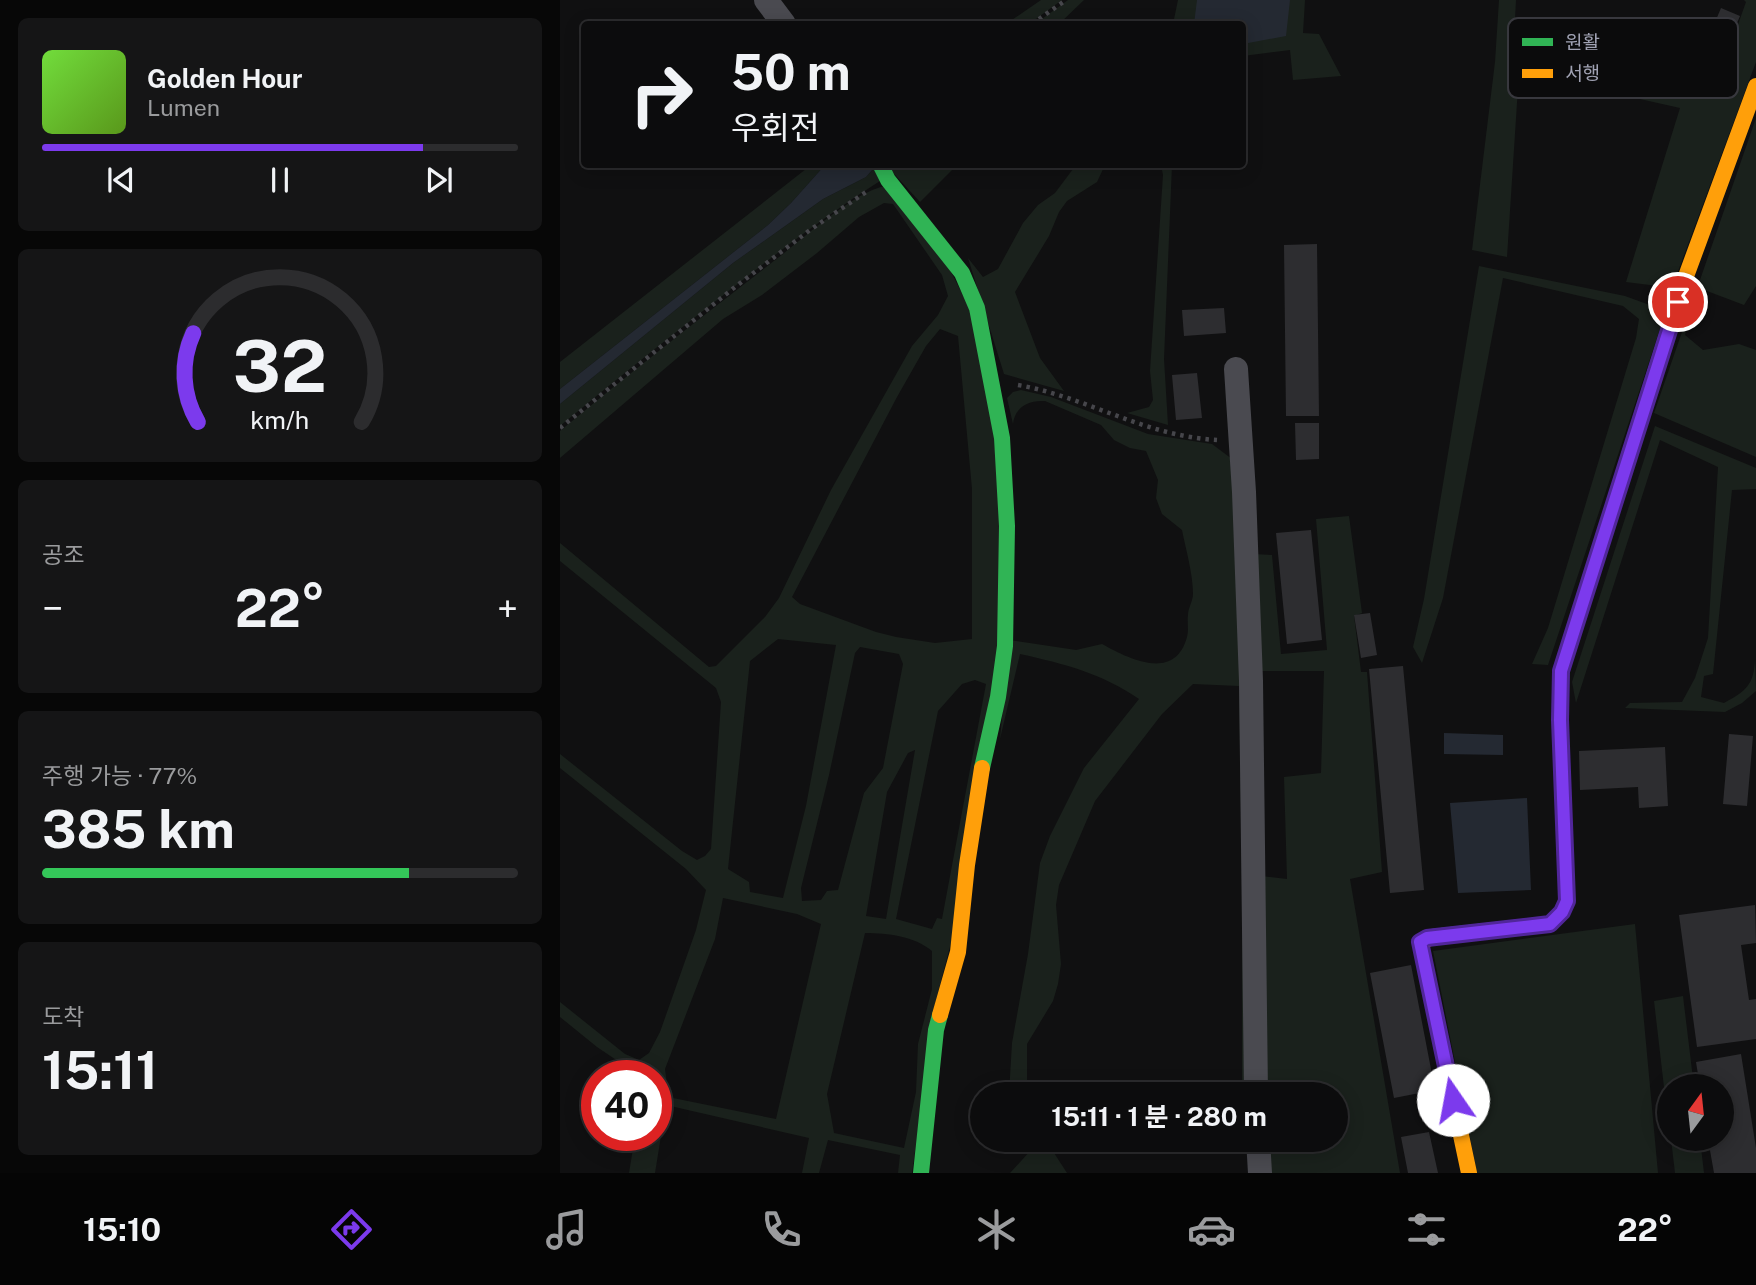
<!DOCTYPE html>
<html lang="ko">
<head>
<meta charset="utf-8">
<style>
  :root { --surface:#0c0c0d; --page:#151516; --text:#f1f3f6; --muted:#9a9b9d; --line:#2c2c2e; --accent:#7c3aed }
  body { margin:0; font-family:"Public Sans","Noto Sans KR",sans-serif; background:var(--page); color:var(--text); height:100vh; display:flex; flex-direction:column; font-size:26px; white-space:nowrap }
  * { box-sizing:border-box; margin:0 }
  p { font-size:23px; color:var(--muted) }
  .icon { flex:none; width:38px; height:38px; fill:none; stroke:currentColor; stroke-width:2; stroke-linecap:round; stroke-linejoin:round }
  .map { position:relative; flex:1; overflow:hidden }
  .sheet { display:flex; flex-direction:column; gap:18px; padding:18px; background:#070707; width:560px }
  .sheet>* { flex:none }
  .hud { position:absolute; left:21px; top:21px; width:665px; height:147px; border-radius:7px; box-shadow:0 4px 18px #0003,0 0 0 2px var(--line); background:#0c0c0d; color:var(--text); overflow:hidden }
  .needle { width:46px; rotate:15deg }
  .fabs { position:absolute; left:1097px; top:1074px; display:grid; gap:14px }
  .fabs a { display:grid; place-items:center; width:77px; height:77px; border-radius:50%; background:var(--surface); box-shadow:0 4px 18px #0003,0 0 0 2px var(--line); font-size:35px }
  .speed { position:absolute; left:21px; top:1060px; display:flex; gap:14px; font-size:35px; font-weight:700; text-align:center }
  .speed>* { display:grid; place-content:center; width:91px; height:91px; border-radius:50%; background:var(--surface); box-shadow:0 4px 18px #0003,0 0 0 2px var(--line); line-height:1 }
  .speed .limit { border:10px solid #d22; background:#fff; color:#111 }
  .pin { position:absolute; display:grid; place-items:center; width:60px; height:60px; color:#fff; margin:-30px; border:4px solid #fff; border-radius:50%; box-shadow:0 2px 7px #0007 }
  .me { position:absolute; width:77px; margin:-38px; rotate:348deg; stroke-linejoin:round; filter:drop-shadow(0 0 5px #0008) }
  .turn { display:flex; align-items:center; gap:24px; height:147px; padding:0 35px; font-size:32px }
  .turn .icon { width:91px; height:91px; stroke-width:2.5 }
  .turn b { display:block; font-size:49px; line-height:60px }
  .big { font-size:52px; font-weight:700; line-height:1.1 }
  .sheet .tile { flex:1; display:flex; flex-direction:column; justify-content:center; gap:10px; min-width:0; padding:0 24px; border-radius:10px; background:var(--page) }
  .sheet .dial { align-items:center; gap:0 }
  .dial svg { height:182px; overflow:visible; fill:none; stroke:var(--line); stroke-width:7; stroke-linecap:round; text-anchor:middle }
  .dial text { fill:var(--text); stroke:none }
  .song { display:flex; align-items:center; gap:21px }
  .cover { width:84px; height:84px; border-radius:10px; background:linear-gradient(135deg,hsl(100 70% 55%),hsl(90 70% 35%)) }
  .played { height:7px; border-radius:4px; background:linear-gradient(90deg,var(--accent) 80%,var(--line) 80%) }
  .keys { display:flex; justify-content:space-around; direction:ltr }
  .heat { display:flex; justify-content:space-between; align-items:center; font-size:38px; direction:ltr }
  .charge { height:10px; border-radius:5px; background:linear-gradient(90deg,#34c759 77%,var(--line) 0) }
  .trip { position:absolute; left:410px; top:1082px; width:378px; height:70px; border-radius:35px; background:var(--surface); box-shadow:0 4px 18px #0003,0 0 0 2px var(--line); font-weight:700; line-height:70px; text-align:center }
  .tabs { display:flex; height:112px; justify-content:space-around; align-items:center; background:#050505; color:var(--muted) }
  .tabs .icon { width:49px; height:49px }
  .tabs .selected { color:var(--accent) }
  .tabs b { font-size:32px; color:var(--text) }
  main { display:flex; flex:1; min-height:0 }
  .map>svg:first-child { display:block }
  .green { fill:#1a211c; fill-rule:evenodd }
  .water { fill:#242932 }
  .building { fill:#2d2d30 }
  .lines { fill:none; stroke-linecap:round; stroke-linejoin:round }
  .path { stroke:#46464b; stroke-width:4.5; stroke-dasharray:3.5 5; stroke-linecap:butt }
  .street { stroke:#4a4a50; stroke-width:24 }
  .fast { stroke:#30b455; stroke-width:16 }
  .slow { stroke:#ff9f0a; stroke-width:16 }
  .route-casing { stroke:#51269a; stroke-width:18 }
  .route { stroke:#7c3aed; stroke-width:12 }
  .key { fill:#0b0b0c; stroke:#38383e; stroke-width:2 }
  .key-label { font-size:19px; fill:#a0a2b3 }
</style>
</head>
<body>
<main>
<section class="sheet">
<div class="tile">
<div class="song"><i class="cover"></i><div><b>Golden Hour</b><p>Lumen</p></div></div>
<div class="played"></div>
<div class="keys"><svg class="icon" aria-label="previous" viewBox="0 0 24 24"><path d="M18 5L8 12l10 7zM5 5v14"/></svg><svg class="icon" aria-label="pause" viewBox="0 0 24 24"><path d="M8 5v14M16 5v14"/></svg><svg class="icon" aria-label="next" viewBox="0 0 24 24"><path d="M6 5l10 7-10 7zM19 5v14"/></svg></div>
</div>
<div class="tile dial"><svg viewBox="0 0 100 80">
<path d="M14 69A42 42 0 1 1 86 69"/>
<path d="M14 69A42 42 0 0 1 12 30" stroke="#7c3aed"/>
<text x="50" y="56" font-size="32" font-weight="700">32</text>
<text x="50" y="72" font-size="11">km/h</text>
</svg></div>
<div class="tile"><p>공조</p>
<div class="heat"><a>−</a><b class="big">22°</b><a>+</a></div>
</div>
<div class="tile"><p>주행 가능 · 77%</p><b class="big">385 km</b><div class="charge"></div></div>
<div class="tile"><p>도착</p><b class="big">15:11</b></div>
</section>
<div class="map">
<svg width="1196" height="1173" viewBox="0 0 1196 1173">
  <rect width="100%" height="100%" fill="#101011"/>
  <path class="green" d="M 481,0 L 502,0 L 469,24 L 446,24 Z
    M 508,0 L 524,0 L 499,24 L 475,24 Z
    M 618,0 L 745,0 L 743,33 L 759,34 L 781,76 L 733,80 L 730,50 L 683,56 L 682,24 L 613,24 Z
    M 939,0 L 956,0 L 953,56 L 1126,95 L 1141,52 L 1166,58 L 1186,2 L 1184,0 L 1196,0 L 1196,62 L 1117,274 L 1098,286 L 1066,282 L 1120,108 L 959,72 L 947,257 L 912,250 L 935,62 Z
    M 1196,118 L 1196,286 L 1184,305 L 1139,288 L 1125,335 L 1143,350 L 1179,344 L 1196,350 L 1196,457 L 1094,413 Z
    M 251,165 L 265,165 L 231,203 L 208,225 L 0,389 L 0,362 Z
    M 326,165 L 397,165 L 360,202 Z
    M 516,165 L 545,165 L 537,182 L 507,201 L 499,212 L 489,236 L 455,292 L 480,358 L 504,391 L 444,374 L 408,258 L 423,277 L 438,269 L 463,223 L 478,205 L 495,193 Z
    M 601,165 L 612,165 L 604,359 L 608,425 L 567,413 L 589,407 L 593,400 L 590,371 L 603,175 Z
    M 314,168 L 320,181 C 285,203 252,227 219,252 C 145,309 72,366 0,426 L 0,404 L 173,263 L 263,199 L 306,177 Z
    M 325,186 L 333,190 L 351,212 L 388,266 L 409,307 L 425,375 L 433,427 L 439,492 L 442,565 L 436,669 L 401,866 L 393,935 L 369,1027 L 363,1092 L 352,1173 L 338,1173 L 340,1155 L 268,1140 L 259,1173 L 242,1173 L 249,1138 L 106,1105 L 95,1173 L 69,1173 L 75,1136 L 96,1136 L 96,1076 L 80,1076 L 37,1047 L 0,1017 L 0,1002 L 65,1054 L 79,1060 L 89,1053 L 100,1032 L 136,930 L 146,890 L 126,869 L 0,768 L 0,754 L 122,851 L 137,860 L 145,856 L 151,849 L 161,702 L 156,688 L 0,561 L 0,543 L 149,667 L 156,666 L 205,617 L 219,598 L 271,490 L 352,346 L 378,315 L 388,296 L 382,275 L 333,204 L 324,203 L 299,217 L 257,253 L 202,295 L 163,319 L 0,458 L 0,431 C 73,370 148,312 223,254 C 248,234 295,192 325,186 ZM 380,329 L 398,336 L 412,489 L 412,639 L 375,643 L 336,637 L 316,632 L 240,604 L 232,597 L 337,397 L 366,346 ZM 218,639 L 276,645 L 246,806 L 223,898 L 190,892 L 189,882 L 168,869 L 190,661 ZM 300,647 L 339,654 L 343,664 L 323,768 L 304,793 L 278,890 L 267,891 L 261,900 L 242,901 L 241,888 L 269,775 L 295,653 ZM 415,680 L 426,684 L 382,919 L 377,918 L 372,929 L 336,919 L 378,711 L 402,684 ZM 355,750 L 326,919 L 306,916 L 327,792 L 348,753 ZM 163,898 L 237,914 L 261,924 L 216,1119 L 113,1098 L 108,1092 L 105,1069 L 155,939 ZM 305,933 C 328,933 354,936 372,951 L 372,989 L 358,1044 L 356,1092 L 344,1148 L 274,1133 L 267,1094 Z
    M 919,266 L 1065,296 L 1106,311 L 988,665 L 972,664 L 988,628 L 1076,338 L 1079,319 L 1063,306 L 943,278 L 883,598 L 862,663 L 853,647 L 864,599 Z
    M 461,390 L 491,397 L 588,434 L 652,444 L 672,459 L 678,470 L 691,1094 L 682,1094 L 682,877 L 679,686 L 633,684 L 602,714 L 535,801 L 499,885 L 496,905 L 501,964 L 498,984 L 493,1001 L 467,1044 L 467,1094 L 449,1094 L 452,1043 L 468,954 L 480,863 L 490,836 L 524,768 L 579,699 C 541,673 505,664 460,654 L 440,739 L 449,640 L 516,650 L 542,644 C 569,659 615,682 627,637 C 629,630 627,622 628,615 C 628,608 633,601 633,594 C 633,574 626,550 622,530 L 602,514 L 596,498 L 598,480 L 586,451 L 570,448 L 554,440 L 541,425 L 485,401 C 468,400 455,407 453,424 L 447,398 L 453,392 Z
    M 1095,426 L 1196,468 L 1196,489 L 1172,490 L 1153,674 L 1144,676 L 1141,697 L 1164,703 C 1186,691 1194,685 1195,659 L 1196,691 L 1182,703 L 1165,712 L 1065,708 L 1070,703 L 1122,702 L 1135,678 L 1148,638 L 1158,467 L 1100,440 L 1016,703 L 1012,682 Z
    M 789,516 L 802,613 L 794,616 L 801,672 L 807,672 L 822,872 L 790,879 L 840,1173 L 706,1173 L 705,1139 L 775,1139 L 775,1094 L 703,1094 L 701,876 L 727,879 L 724,777 L 761,773 L 764,671 L 700,671 L 694,554 L 712,555 L 721,654 L 767,650 L 756,519 Z
    M 1075,924 L 1098,1173 L 917,1173 L 873,951 Z
    M 1123,996 L 1134,1087 L 1110,1087 L 1109,1130 L 1094,1001 Z
    M 475,1139 L 485,1139 L 507,1173 L 450,1173 L 472,1149 Z
    M 1111,1139 L 1140,1139 L 1144,1173 L 1115,1173 Z"/>
  <path class="water" d="M 637,0 L 730,0 L 726,36 L 683,44 L 682,24 L 634,24 Z
    M 265,165 L 312,165 L 314,168 L 306,177 L 263,199 L 173,263 L 0,404 L 0,389 L 208,225 L 231,203 Z
    M 884,733 L 943,735 L 943,755 L 884,754 Z
    M 967,798 L 971,890 L 898,893 L 890,803 Z"/>
  <path class="building" d="M 1161,8 L 1180,16 L 1164,54 L 1145,46 Z
    M 757,244 L 759,416 L 726,416 L 724,245 Z
    M 664,308 L 666,333 L 624,336 L 622,310 Z
    M 637,373 L 642,418 L 616,420 L 612,375 Z
    M 735,423 L 759,423 L 759,459 L 736,460 Z
    M 751,530 L 762,640 L 727,644 L 716,533 Z
    M 810,613 L 817,655 L 801,658 L 794,615 Z
    M 843,666 L 864,890 L 830,893 L 809,669 Z
    M 1169,734 L 1193,736 L 1187,806 L 1163,804 Z
    M 1105,747 L 1108,806 L 1079,808 L 1078,787 L 1020,790 L 1019,751 Z
    M 1195,905 L 1196,943 L 1181,945 L 1189,1000 L 1196,999 L 1196,1039 L 1137,1047 L 1119,915 Z
    M 851,965 L 875,1090 L 834,1098 L 810,973 Z
    M 1181,1054 L 1196,1148 L 1196,1173 L 1154,1173 L 1148,1139 L 1162,1139 L 1162,1087 L 1140,1087 L 1136,1062 Z
    M 869,1132 L 878,1173 L 848,1173 L 841,1137 Z"/>
  <g class="lines">
    <path class="path" d="M 472,24 L 506,0
      M 458,385 C 527,397 584,436 657,440
      M 0,428 L 175,287 L 250,230 L 306,192"/>
    <path class="street" d="M 206,0 L 224,24
      M 676,369 L 684,492 L 691,681 L 696,1094
      M 698,1139 L 700,1173"/>
    <path class="fast" d="M 320,164 L 328,180 L 402,273 L 417,308 L 442,438 L 447,526 L 445,646 L 438,697 L 422,768
      M 872,937 L 990,924 L 1002,912 L 1007,901 L 1000,720 L 1001,671 L 1109,329
      M 361,1173 L 376,1030 L 380,1015"/>
    <path class="slow" d="M 1109,329 L 1125,279 L 1196,86
      M 872,937 L 860,942 L 909,1173
      M 380,1015 L 398,952 L 407,865 L 422,768"/>
  </g>
  <g class="lines">
    <g class="route-casing">
      <path id="route" d="M 893,1100 L 860,942 L 867,938 L 990,924 L 1002,912 L 1007,901 L 1000,720 L 1001,671 L 1118,302"/>
    </g>
    <use href="#route" class="route"/>
  </g>
  <rect x="948" y="18" width="230" height="80" rx="10" class="key"/>
  <rect x="962" y="38" width="31" height="8" fill="#30b455"/>
  <rect x="962" y="69" width="31" height="9" fill="#ff9f0a"/>
  <g class="key-label">
    <text x="1005" y="49">원활</text>
    <text x="1005" y="80">서행</text>
  </g>
</svg>
<div class="fabs">
<a><svg class="needle" viewBox="-14 -14 28 28"><path d="M0-13l5 13h-10z" fill="#e53935"/><path d="M0 13l5-13h-10z" fill="#9a9b9d"/></svg></a>
</div>
<div class="speed"><div class="limit">40</div></div>
<div class="pin" style="left:1118px;top:302px;background:#d93025"><svg class="icon" aria-label="arrive" viewBox="0 0 24 24"><path d="M6 21V4h12l-3 4 3 4H6"/></svg></div>
<svg class="me" style="left:893px;top:1100px" viewBox="-20 -20 40 40"><circle r="19" fill="#fff"/><path d="M0-13L10 11 0 6-10 11z" fill="#7c3aed"/></svg>
<div class="trip">15:11 · 1 분 · 280 m</div>
<div class="hud">
<div class="turn"><svg class="icon" aria-label="right" viewBox="0 0 24 24"><path d="M7 20v-9h11M14 6l5 5-5 5"/></svg><div><b>50 m</b>우회전</div></div>
</div>
</div>
</main>
<nav class="tabs">
<b>15:10</b>
<svg class="icon selected" aria-label="directions" viewBox="0 0 24 24"><path d="M12 3l9 9-9 9-9-9zM9 14v-3h6M13 9l2 2-2 2"/></svg>
<svg class="icon" aria-label="music" viewBox="0 0 24 24"><path d="M9 18V5l10-2v13"/><circle cx="6" cy="18" r="3"/><circle cx="16" cy="16" r="3"/></svg>
<svg class="icon" aria-label="phone" viewBox="0 0 24 24"><path d="M5 4h4l2 5-3 2q2 4 5 5l2-3 5 2v4C11 20 4 13 5 4z"/></svg>
<svg class="icon" aria-label="climate" viewBox="0 0 24 24"><path d="M12 3v18M4 7l16 10M4 17L20 7"/></svg>
<svg class="icon" aria-label="car" viewBox="0 0 24 24"><path d="M5 17H2v-5l4-1 3-4h7l3 4 3 1v5h-3M9 17h6M6 11h13"/><circle cx="7" cy="17" r="2"/><circle cx="17" cy="17" r="2"/></svg>
<svg class="icon" aria-label="filters" viewBox="0 0 24 24"><path d="M4 7h16M4 17h16"/><circle cx="9" cy="7" r="2"/><circle cx="15" cy="17" r="2"/></svg>
<b>22°</b>
</nav>
</body>
</html>
